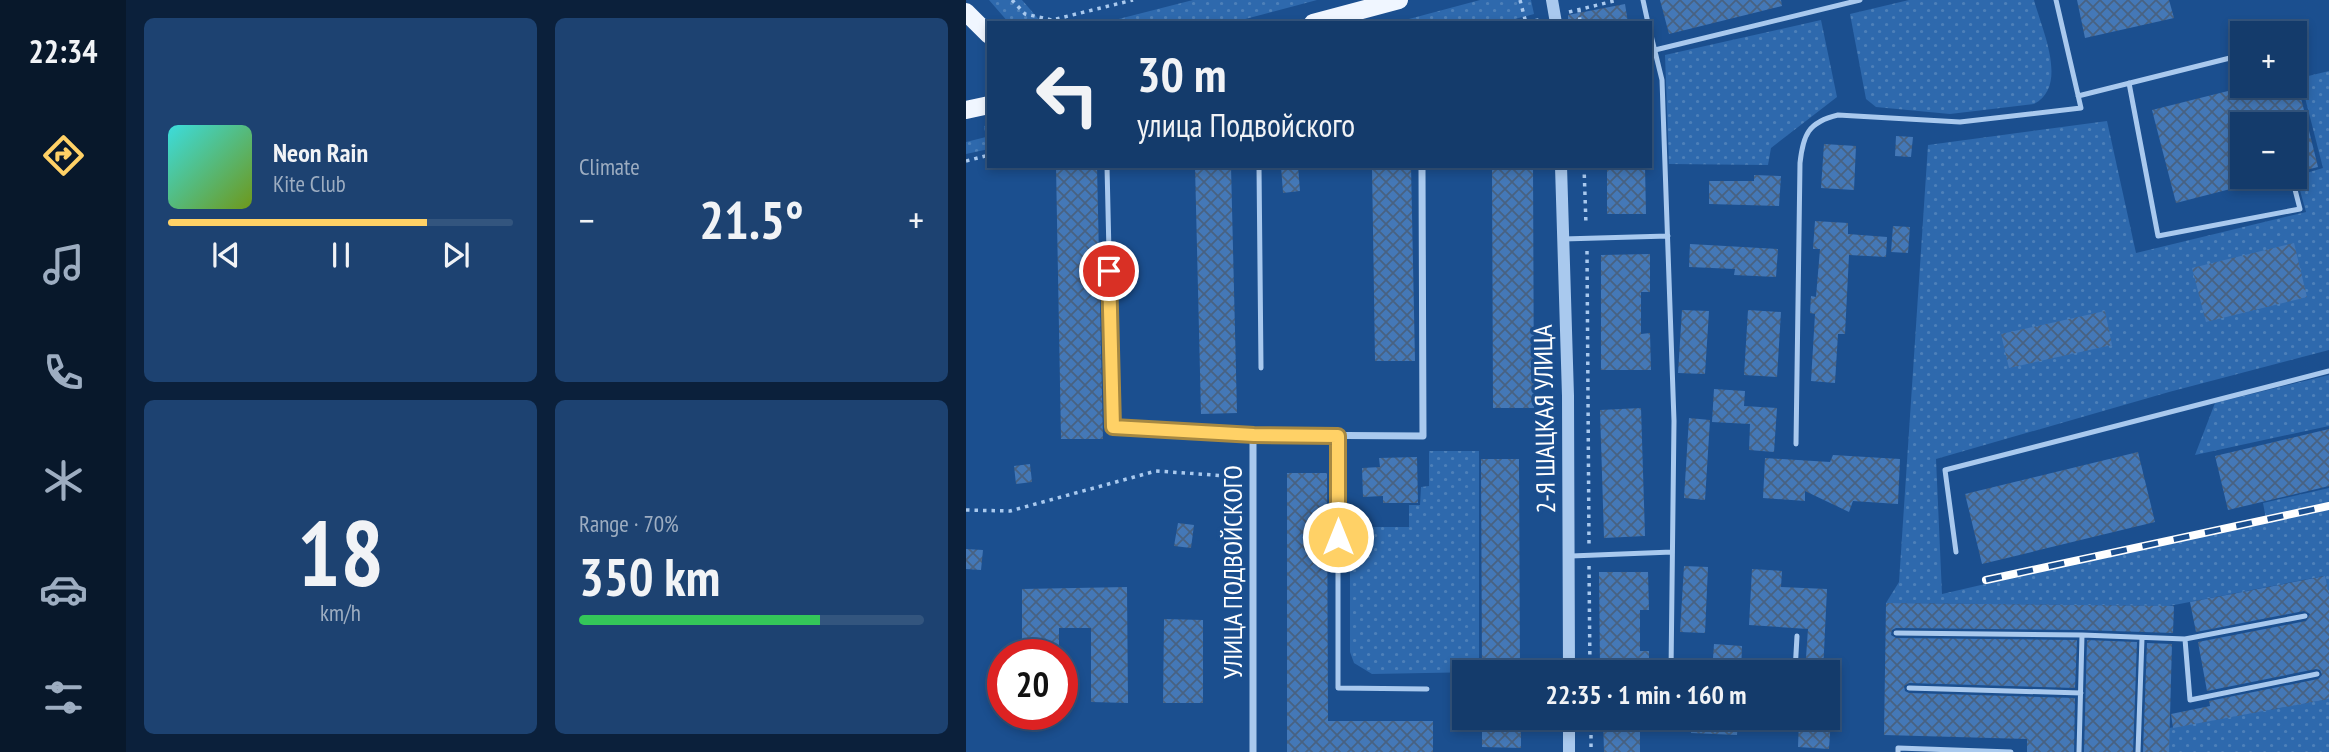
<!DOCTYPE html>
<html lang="en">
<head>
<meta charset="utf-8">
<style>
  :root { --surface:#143b6b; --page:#1d4271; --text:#f1f3f6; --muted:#9dadc1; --line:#33557e; --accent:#ffd166 }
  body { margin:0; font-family:"PT Sans Narrow",sans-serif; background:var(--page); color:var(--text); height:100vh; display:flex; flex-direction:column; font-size:26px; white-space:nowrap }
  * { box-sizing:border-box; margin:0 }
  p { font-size:23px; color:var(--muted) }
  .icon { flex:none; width:38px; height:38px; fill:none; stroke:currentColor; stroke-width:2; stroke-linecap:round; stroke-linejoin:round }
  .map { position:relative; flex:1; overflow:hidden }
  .panel { display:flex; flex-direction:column; gap:18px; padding:18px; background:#0b203b; width:840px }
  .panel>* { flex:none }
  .banner { position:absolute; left:21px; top:21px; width:665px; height:147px; border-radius:0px; box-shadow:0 4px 10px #0003,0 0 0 2px var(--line); background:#143b6b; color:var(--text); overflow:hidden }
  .buttons { position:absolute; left:1264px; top:21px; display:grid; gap:14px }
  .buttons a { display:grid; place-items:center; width:77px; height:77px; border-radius:0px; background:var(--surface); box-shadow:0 4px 10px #0003,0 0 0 2px var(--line); font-size:35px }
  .speed { position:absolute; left:21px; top:639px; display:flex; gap:14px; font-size:35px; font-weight:700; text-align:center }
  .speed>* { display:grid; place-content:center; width:91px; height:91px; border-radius:50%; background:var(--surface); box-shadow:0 4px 10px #0003,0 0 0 2px var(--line); line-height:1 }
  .speed .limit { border:10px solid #d22; background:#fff; color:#111 }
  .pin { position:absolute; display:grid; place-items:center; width:60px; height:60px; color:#fff; margin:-30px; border:4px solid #fff; border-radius:50%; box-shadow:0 2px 7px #0007 }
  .me { position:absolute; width:77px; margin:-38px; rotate:0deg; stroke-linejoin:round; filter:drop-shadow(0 0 5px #0008) }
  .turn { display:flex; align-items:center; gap:24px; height:147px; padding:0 35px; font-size:32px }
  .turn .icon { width:91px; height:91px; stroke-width:2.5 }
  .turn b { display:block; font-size:49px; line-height:60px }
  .big { font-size:52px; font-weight:600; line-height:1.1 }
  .panel .card { flex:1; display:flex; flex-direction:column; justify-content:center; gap:10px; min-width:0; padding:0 24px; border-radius:10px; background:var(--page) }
  .panel .dial { align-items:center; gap:0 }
  .dial b { font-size:91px; line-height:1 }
  .song { display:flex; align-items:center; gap:21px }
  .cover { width:84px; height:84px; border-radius:10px; background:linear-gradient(135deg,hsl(180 70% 55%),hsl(80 70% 35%)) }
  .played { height:7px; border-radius:4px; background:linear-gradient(90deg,var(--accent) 75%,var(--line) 75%) }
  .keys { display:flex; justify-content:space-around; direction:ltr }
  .heat { display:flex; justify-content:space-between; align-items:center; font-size:38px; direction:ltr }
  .charge { height:10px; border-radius:5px; background:linear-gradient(90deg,#34c759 70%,var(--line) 0) }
  .panel .tiles { flex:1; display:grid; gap:18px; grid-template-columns:repeat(2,1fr) }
  .trip { position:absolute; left:486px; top:660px; width:388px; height:70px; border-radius:0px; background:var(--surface); box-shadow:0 4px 10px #0003,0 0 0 2px var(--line); font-weight:600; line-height:70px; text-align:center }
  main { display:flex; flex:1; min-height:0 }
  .menu { display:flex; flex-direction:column; width:126px; justify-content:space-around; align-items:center; background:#08182b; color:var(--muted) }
  .menu .icon { width:49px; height:49px }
  .menu .active { color:var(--accent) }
  .menu b { font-size:32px; color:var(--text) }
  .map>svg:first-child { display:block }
  .grass { fill:url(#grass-dots) }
  .building { fill:url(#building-cross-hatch) }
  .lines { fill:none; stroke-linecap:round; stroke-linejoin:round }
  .path { stroke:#a9c9ee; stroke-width:3.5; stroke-dasharray:3.5 5; stroke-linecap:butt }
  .service { stroke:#a9c9ee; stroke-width:5 }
  .minor { stroke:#a9c9ee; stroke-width:7 }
  .tertiary { stroke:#a9c9ee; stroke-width:12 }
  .primary { stroke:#f0f6ff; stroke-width:18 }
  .rail-casing { stroke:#fff; stroke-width:8 }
  .rail { stroke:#1b4f8f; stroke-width:5; stroke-dasharray:16; stroke-linecap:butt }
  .route-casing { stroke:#a68842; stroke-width:18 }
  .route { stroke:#ffd166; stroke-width:12 }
  .labels { text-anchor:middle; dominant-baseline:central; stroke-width:7; stroke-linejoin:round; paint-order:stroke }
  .street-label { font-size:26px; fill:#fff; stroke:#1b4f8f }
</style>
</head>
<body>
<main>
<nav class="menu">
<b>22:34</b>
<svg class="icon active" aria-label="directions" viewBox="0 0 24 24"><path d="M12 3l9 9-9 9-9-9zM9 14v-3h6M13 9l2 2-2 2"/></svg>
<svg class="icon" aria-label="music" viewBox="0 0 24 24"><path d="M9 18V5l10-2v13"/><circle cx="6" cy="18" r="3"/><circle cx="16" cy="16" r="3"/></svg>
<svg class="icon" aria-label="phone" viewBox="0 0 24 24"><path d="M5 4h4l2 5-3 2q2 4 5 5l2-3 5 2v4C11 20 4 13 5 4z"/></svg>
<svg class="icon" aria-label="climate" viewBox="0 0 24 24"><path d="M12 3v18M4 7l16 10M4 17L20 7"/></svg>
<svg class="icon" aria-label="car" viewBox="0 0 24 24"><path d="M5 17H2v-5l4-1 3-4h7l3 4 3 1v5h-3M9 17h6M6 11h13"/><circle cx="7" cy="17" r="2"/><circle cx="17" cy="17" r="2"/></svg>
<svg class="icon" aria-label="filters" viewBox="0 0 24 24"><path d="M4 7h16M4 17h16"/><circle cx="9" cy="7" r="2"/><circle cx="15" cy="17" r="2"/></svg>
</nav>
<section class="panel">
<div class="tiles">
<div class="card">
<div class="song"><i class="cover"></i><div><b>Neon Rain</b><p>Kite Club</p></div></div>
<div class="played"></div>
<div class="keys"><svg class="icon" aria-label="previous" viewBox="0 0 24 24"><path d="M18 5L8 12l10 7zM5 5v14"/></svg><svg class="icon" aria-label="pause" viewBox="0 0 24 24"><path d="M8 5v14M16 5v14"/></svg><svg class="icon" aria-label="next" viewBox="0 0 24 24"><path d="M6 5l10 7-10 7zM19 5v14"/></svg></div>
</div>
<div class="card"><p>Climate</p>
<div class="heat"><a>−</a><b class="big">21.5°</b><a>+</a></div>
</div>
<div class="card dial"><b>18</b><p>km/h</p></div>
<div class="card"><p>Range · 70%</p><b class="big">350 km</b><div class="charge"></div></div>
</div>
</section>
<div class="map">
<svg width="1363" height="752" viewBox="0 0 1363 752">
  <defs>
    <pattern id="grass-dots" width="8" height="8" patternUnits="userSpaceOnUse" patternTransform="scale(1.75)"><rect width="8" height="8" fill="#2e69ad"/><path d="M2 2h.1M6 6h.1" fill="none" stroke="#4d80b9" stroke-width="1.8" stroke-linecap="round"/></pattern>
    <pattern id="building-cross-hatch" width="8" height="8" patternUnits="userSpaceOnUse" patternTransform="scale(1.75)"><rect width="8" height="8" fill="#4478b7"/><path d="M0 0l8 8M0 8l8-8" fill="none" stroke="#486282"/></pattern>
  </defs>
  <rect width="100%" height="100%" fill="#1b4f8f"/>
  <path class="grass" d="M 23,0 L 56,0 L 76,23 L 43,23 Z
    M 227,0 L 351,0 L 264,23 L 137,23 Z
    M 514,0 L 565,0 L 568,14 L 534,23 L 428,23 Z
    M 943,0 L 1068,0 C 1076,30 1103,86 1068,104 L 984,114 L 910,107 L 900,99 L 884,14 Z
    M 855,20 L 871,97 L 805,148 L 802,165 L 703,164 L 699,55 Z
    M 1363,71 L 1363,350 L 1203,392 L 970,459 L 976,594 L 1300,519 L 1297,503 L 1363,488 L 1363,595 L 1358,576 L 1203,606 L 920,603 L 933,582 L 962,145 L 1141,121 L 1170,253 L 1340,212 L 1330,176 L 1357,168 L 1334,78 Z
    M 23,125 L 23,149 L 0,154 L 0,142 L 20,137 L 18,126 Z
    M 1363,375 L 1363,426 L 1229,455 L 1249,403 Z
    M 463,451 L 513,451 L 513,672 L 406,674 L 388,663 L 384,652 L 384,540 L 394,527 L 443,527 L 443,505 L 454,505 L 455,487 L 463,486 Z
    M 1363,699 L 1363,752 L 1203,752 L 1203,728 Z"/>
  <path class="building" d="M 694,0 L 815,0 L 816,6 L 703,34 Z
    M 1111,0 L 1203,0 L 1208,18 L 1119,38 Z
    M 659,4 L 662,23 L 602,23 L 602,15 Z
    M 1282,86 L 1332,86 L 1352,167 L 1328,173 L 1328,124 L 1276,124 L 1276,186 L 1210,203 L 1186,110 Z
    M 930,136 L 947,137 L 945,157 L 929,156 Z
    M 858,144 L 890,146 L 888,190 L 855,188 Z
    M 90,166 L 131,166 L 137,439 L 95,439 Z
    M 229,166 L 265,166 L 271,413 L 235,414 Z
    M 315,166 L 332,166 L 334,191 L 317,193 Z
    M 406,166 L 445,166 L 449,361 L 409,361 Z
    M 526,166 L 567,166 L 568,408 L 527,408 Z
    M 641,166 L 679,166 L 680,214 L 641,214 Z
    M 788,175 L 815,176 L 813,206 L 743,204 L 743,181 L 788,181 Z
    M 849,221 L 882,223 L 882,234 L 921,237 L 920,257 L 883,255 L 879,334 L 872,334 L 869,383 L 845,381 L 849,314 L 844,313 L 845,296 L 850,297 L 854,249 L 847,249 Z
    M 927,226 L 944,227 L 942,253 L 925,252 Z
    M 1328,243 L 1341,297 L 1240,322 L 1226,268 Z
    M 724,244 L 812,249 L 810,277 L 768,275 L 769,269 L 723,267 Z
    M 684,254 L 684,292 L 675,292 L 675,334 L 684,333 L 685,370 L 635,370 L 635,255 Z
    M 716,310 L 743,311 L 739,374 L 712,373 Z
    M 782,310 L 815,312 L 811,377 L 778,375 Z
    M 1139,311 L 1146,345 L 1043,368 L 1035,334 Z
    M 748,389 L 779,391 L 778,406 L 811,408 L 808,452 L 783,450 L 784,424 L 746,422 Z
    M 675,408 L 679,536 L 638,538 L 634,410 Z
    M 723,418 L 744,420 L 739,500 L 718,498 Z
    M 1363,429 L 1363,486 L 1262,510 L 1249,456 Z
    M 1172,452 L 1189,522 L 1016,564 L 999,494 Z
    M 867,455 L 934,459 L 932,504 L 887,501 L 883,512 L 839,491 L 839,501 L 797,498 L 799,458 L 864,462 Z
    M 451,457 L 452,503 L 417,503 L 417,496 L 397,497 L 396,468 L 414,467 L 413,458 Z
    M 515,459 L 553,459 L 554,672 L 516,672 Z
    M 64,464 L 66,482 L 50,484 L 48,466 Z
    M 321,473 L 361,473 L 362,721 L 467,721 L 467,752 L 321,752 Z
    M 212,523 L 228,525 L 225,548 L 208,546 Z
    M 0,549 L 17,550 L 15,570 L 0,569 Z
    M 718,566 L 742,567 L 739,633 L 714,632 Z
    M 786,569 L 816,571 L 815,587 L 861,589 L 857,672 L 839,672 L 842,629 L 783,625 Z
    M 633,572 L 682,572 L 683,610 L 674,610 L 674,651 L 683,651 L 683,672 L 634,672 Z
    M 1359,576 L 1363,595 L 1363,699 L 1207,728 L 1205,714 L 1244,706 L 1243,701 L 1352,679 L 1356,675 L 1354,670 L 1350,669 L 1241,691 L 1232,642 L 1340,621 L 1344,614 L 1338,611 L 1230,632 L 1224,602 Z
    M 161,587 L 162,703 L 125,702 L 125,628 L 93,628 L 93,654 L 56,654 L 56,589 Z
    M 920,603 L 1208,606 L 1207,633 L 1116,630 L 930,628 L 926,630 L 925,635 L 930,638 L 1111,640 L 1109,688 L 943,683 L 938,686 L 939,691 L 943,693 L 1109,698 L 1108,752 L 1061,752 L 1061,739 L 918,735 Z
    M 198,619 L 237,620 L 237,703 L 197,703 Z
    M 1121,640 L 1171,642 L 1167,752 L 1118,752 Z
    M 1181,643 L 1206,644 L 1203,752 L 1177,752 Z
    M 748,644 L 776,646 L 775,672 L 746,672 Z
    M 516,718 L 555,718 L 555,748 L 516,747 Z
    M 637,718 L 674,718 L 674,752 L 638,752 Z
    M 725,718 L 772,718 L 771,735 L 725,733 Z
    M 833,718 L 865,719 L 863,749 L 832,747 Z"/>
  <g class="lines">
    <path class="path" d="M 46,0 L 59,14 L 86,20 L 167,0
      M 554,0 L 560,23
      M 613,9 L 614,23
      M 603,12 L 652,0
      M 561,23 L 576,19
      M 0,161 L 23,155
      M 618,166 L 620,225
      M 621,251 L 623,544
      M 0,510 L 44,511 L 190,471 L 276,477
      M 623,566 L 624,672
      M 625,718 L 625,752"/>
    <path class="service" d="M 677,0 L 682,23
      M 684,31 L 696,80 L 708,421 L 705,672
      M 1328,42 L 1332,41
      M 689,50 L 894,0
      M 1163,83 L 1192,236 L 1334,209 L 1326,178
      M 1112,96 L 1276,55
      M 141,166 L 147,427 L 287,435
      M 293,166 L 295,368
      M 597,239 L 702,236
      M 372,436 L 372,688 L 461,689
      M 830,444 L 834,163 C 837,135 842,122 872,115 L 994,122 L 1115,108 L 1090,0
      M 990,552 L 979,470 L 1363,371
      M 605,556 L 706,552
      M 930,633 L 1116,635 L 1113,752
      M 1116,635 L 1219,639 L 1339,616
      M 1219,639 L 1224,700 L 1351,674
      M 829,672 L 831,636
      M 943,688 L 1115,693
      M 932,752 L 932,748 L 1045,752
      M 1172,752 L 1176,638"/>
    <path class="minor" d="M 287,752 L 287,435 L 457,436 L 456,166"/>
    <path class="tertiary" d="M 586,0 L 590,23
      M 595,166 L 602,396 L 603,672
      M 603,718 L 603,752"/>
    <path class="primary" d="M 0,12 L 23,35
      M 347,23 L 433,0
      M 0,110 L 23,105"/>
    <g class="rail-casing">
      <path id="rail" d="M 1020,580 L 1363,506"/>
    </g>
    <use href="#rail" class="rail"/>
  </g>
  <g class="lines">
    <g class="route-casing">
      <path id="route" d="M 143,271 L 147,427 L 288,435 L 372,436 L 372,537"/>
    </g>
    <use href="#route" class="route"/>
  </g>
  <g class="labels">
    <g class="street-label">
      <text transform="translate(578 419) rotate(-91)">2-Я ШАЦКАЯ УЛИЦА</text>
      <text transform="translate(266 572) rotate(-90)">УЛИЦА ПОДВОЙСКОГО</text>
    </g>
  </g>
</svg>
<div class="buttons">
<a>+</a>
<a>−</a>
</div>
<div class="speed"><div class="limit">20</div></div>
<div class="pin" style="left:143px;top:271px;background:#d93025"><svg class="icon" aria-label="arrive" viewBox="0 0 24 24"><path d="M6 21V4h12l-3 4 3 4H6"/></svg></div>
<svg class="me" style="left:372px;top:537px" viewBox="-20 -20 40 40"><circle r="17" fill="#ffd166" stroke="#fff" stroke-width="3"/><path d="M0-11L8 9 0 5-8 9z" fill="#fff"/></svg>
<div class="trip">22:35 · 1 min · 160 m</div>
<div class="banner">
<div class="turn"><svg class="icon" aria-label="left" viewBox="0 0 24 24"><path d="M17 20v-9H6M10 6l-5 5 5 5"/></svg><div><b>30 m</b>улица Подвойского</div></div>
</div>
</div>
</main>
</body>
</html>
